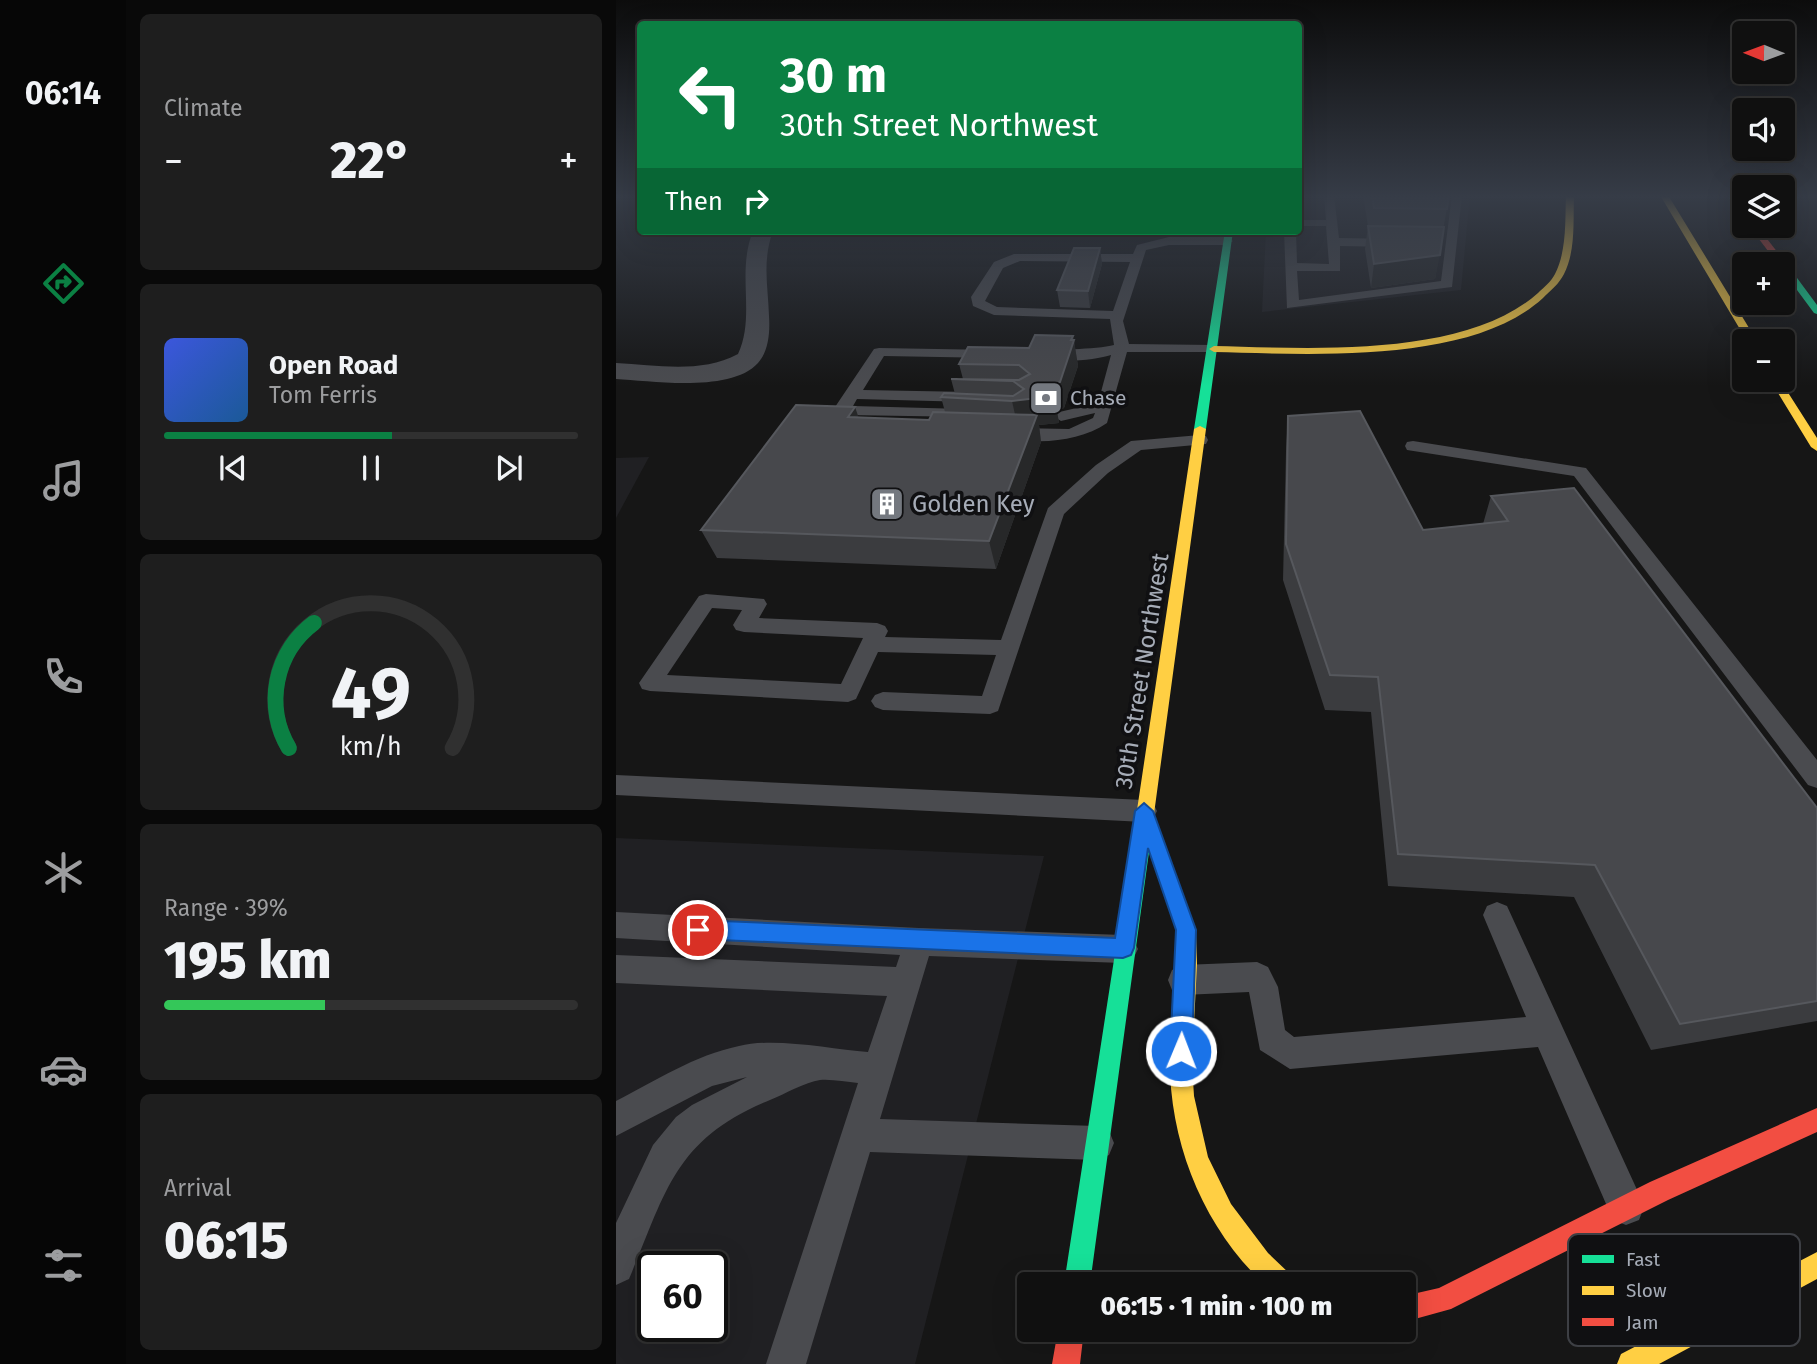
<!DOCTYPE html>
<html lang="en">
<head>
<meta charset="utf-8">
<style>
  :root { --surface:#101010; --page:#1e1e1e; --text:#f1f3f6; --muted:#9c9d9f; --line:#303030; --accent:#0b8043 }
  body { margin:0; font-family:"Fira Sans",sans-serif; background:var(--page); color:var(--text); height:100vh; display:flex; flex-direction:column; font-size:26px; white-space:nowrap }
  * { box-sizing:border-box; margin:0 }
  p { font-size:23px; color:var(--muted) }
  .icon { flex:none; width:38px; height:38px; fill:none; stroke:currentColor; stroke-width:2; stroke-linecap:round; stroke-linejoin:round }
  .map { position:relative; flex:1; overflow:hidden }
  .panel { display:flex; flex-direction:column; gap:14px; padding:14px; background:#090909; width:490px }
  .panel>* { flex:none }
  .hud { position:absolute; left:21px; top:21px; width:665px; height:214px; border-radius:7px; box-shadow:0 7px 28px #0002,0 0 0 2px var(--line); background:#0b8043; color:#fff; overflow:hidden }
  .needle { width:46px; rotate:271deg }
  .tools { position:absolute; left:1116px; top:21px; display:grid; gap:14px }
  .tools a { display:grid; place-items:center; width:63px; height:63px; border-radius:7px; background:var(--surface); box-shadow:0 7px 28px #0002,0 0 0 2px var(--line); font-size:35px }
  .speed { position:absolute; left:21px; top:1251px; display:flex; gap:14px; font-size:35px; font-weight:700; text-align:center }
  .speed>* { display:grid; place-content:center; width:91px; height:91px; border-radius:50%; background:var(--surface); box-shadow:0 7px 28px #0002,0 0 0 2px var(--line); line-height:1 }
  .speed .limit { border:4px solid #111; border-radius:10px; background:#fff; color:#111 }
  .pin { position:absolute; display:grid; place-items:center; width:60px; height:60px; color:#fff; margin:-30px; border:4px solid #fff; border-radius:50%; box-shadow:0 2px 7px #0007 }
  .me { position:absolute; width:77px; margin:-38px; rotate:1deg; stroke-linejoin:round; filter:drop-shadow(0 0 5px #0008) }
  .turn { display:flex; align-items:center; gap:24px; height:147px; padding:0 28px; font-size:32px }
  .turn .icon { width:91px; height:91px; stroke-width:2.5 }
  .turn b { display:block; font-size:49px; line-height:60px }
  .then { display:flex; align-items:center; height:66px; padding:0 28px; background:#0003; gap:14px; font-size:26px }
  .big { font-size:52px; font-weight:800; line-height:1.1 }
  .panel .widget { flex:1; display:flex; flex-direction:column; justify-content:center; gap:10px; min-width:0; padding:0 24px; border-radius:10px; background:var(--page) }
  .panel .dial { align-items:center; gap:0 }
  .dial svg { height:182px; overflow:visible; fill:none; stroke:var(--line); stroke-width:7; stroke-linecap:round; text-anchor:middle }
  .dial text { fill:var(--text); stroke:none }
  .song { display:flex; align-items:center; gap:21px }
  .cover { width:84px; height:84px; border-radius:10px; background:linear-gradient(135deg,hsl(230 70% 55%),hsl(210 70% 35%)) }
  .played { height:7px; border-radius:4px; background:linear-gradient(90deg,var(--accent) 55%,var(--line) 55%) }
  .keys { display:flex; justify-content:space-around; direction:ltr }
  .heat { display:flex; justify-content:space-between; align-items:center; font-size:38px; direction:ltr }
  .charge { height:10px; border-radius:5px; background:linear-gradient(90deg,#34c759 39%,var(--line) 0) }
  .trip { position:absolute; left:401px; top:1272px; width:399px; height:70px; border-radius:7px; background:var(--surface); box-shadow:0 7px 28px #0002,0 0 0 2px var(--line); font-weight:800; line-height:70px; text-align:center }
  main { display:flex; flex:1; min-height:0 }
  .menu { display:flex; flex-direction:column; width:126px; justify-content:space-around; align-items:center; background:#060606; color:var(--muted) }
  .menu .icon { width:49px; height:49px }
  .menu .active { color:var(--accent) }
  .menu b { font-size:32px; color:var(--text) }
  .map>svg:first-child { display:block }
  .built { fill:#202023; fill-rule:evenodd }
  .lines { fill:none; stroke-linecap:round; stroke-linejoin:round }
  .lane { fill:#4a4b4f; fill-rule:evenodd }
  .street { fill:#4a4b4f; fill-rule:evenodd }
  .fast { fill:#16e098; fill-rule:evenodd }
  .slow { fill:#ffcf43; fill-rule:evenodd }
  .jam { fill:#f24e42; fill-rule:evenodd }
  .wall { fill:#3b3c3f }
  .shaded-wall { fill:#272829 }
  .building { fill:#47484c; stroke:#56585d; stroke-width:2 }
  .route { fill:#1a73e8; stroke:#114b97; stroke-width:2 }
  .labels { text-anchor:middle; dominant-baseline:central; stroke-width:7; stroke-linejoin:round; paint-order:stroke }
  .far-poi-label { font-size:21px; fill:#a6acb7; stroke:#101012; text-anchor:start }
  .poi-label { font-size:24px; fill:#a6acb7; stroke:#101012; text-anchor:start }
  .street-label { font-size:24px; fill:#a6acb7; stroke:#101012 }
  .key { fill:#101012; stroke:#3d3f44; stroke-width:2 }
  .key-label { font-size:19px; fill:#a6acb7 }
</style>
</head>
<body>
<main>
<nav class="menu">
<b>06:14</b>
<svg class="icon active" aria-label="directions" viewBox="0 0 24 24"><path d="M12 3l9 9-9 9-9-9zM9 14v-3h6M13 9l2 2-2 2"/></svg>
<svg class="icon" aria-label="music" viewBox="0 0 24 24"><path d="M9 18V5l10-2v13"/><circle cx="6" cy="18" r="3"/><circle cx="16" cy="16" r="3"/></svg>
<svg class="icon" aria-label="phone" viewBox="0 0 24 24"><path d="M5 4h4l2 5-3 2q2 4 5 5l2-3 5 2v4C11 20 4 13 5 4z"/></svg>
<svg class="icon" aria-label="climate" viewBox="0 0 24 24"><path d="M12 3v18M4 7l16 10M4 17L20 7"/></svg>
<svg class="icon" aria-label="car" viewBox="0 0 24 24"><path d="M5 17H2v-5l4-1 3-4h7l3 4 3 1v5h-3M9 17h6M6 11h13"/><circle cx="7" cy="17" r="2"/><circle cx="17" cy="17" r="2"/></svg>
<svg class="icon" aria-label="filters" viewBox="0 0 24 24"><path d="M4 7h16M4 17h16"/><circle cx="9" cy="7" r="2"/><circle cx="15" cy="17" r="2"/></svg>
</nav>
<section class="panel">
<div class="widget"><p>Climate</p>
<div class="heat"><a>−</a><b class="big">22°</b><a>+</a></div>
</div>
<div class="widget">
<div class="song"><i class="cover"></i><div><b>Open Road</b><p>Tom Ferris</p></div></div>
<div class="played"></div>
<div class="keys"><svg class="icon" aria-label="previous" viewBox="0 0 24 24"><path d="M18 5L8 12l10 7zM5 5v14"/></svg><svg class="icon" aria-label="pause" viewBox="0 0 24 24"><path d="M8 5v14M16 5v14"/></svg><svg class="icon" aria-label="next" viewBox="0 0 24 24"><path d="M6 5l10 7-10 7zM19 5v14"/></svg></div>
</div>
<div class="widget dial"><svg viewBox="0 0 100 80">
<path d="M14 69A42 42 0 1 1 86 69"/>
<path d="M14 69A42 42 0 0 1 25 14" stroke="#0b8043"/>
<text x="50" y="56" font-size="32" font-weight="700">49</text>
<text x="50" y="72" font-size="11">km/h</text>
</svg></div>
<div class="widget"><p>Range · 39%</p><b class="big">195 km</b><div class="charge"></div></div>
<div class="widget"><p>Arrival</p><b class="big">06:15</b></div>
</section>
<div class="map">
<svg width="1201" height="1364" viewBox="0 0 1201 1364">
  <rect width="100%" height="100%" fill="#161616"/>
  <path class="built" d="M 683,195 L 854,195 L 845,290 L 646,312 L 650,231 L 682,231 Z
    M 33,457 L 0,518 L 0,458 Z
    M 0,838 L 428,856 L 299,1364 L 0,1364 ZM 37,1267 L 96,1267 L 96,1326 L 37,1326 Z"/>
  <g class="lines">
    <path class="lane" d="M 708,195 L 718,195 L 723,238 L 780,239 L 786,243 L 780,247 L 724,246 L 724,271 L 681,271 L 683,300 L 825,281 L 836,195 L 846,195 L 836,287 L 671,308 L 668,231 L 680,231 L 681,263 L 713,264 L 710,226 L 682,226 L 682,220 L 710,220 Z
      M 553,237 L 611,237 L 617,241 L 611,245 L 553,245 L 530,250 L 507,321 L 513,344 L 598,345 L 605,349 L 603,352 L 511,352 L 491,423 C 463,442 421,445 389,437 L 387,433 L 395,428 L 453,429 L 477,418 L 479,413 L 445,421 L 437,416 L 439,413 L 482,403 L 495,355 C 481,360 434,365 424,355 C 432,348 481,350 498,345 L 494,319 L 378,315 L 357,306 L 355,297 L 378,262 L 398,254 L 517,254 L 521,245 ZM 404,261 L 514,262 L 497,311 L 381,307 L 369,301 L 387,268 Z
      M 263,348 L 379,350 L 386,354 L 379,358 L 268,356 L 247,390 L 355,392 L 363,397 L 355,402 L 241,399 L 237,406 L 348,409 L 356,414 L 354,417 L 231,415 L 243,421 L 235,426 L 214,422 L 212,419 L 217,410 L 258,349 Z
      M 584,435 L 590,436 L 592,440 L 590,444 L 525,450 L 492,473 L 448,514 L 382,711 L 374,714 L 267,710 L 259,707 L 255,701 L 259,695 L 267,692 L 366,696 L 380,655 L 262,652 L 240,699 L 232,702 L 34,691 L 26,689 L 23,683 L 83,596 L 90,594 L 148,599 L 151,604 L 143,618 L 261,623 L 269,626 L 272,631 L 269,637 L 385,640 L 432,508 L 480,465 L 515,441 ZM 96,608 L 126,610 L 117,625 L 120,630 L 128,632 L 247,638 L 225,684 L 51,675 Z
      M 797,441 L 970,468 L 1201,760 L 1201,788 L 1192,785 L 958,476 L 791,450 L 789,446 L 791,442 Z
      M 0,775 L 528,800 L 537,803 L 541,811 L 537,819 L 528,822 L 0,795 Z
      M 881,902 L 891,906 L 1023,1194 L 1028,1207 L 1023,1220 L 1010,1225 L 997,1220 L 922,1047 L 674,1069 L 644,1050 L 633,992 L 567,995 L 556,990 L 552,980 L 556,970 L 567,965 L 641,962 L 652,967 L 662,987 L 669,1030 L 678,1037 L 910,1017 L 867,915 L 871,906 Z
      M 0,912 L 303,928 L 507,935 L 517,939 L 522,949 L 517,959 L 507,963 L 313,956 L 264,1119 L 481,1126 L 493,1131 L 498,1143 L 493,1155 L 481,1160 L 254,1152 L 190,1364 L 150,1364 L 242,1083 C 230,1082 216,1079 204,1080 C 189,1082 169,1094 154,1100 C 58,1139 50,1192 13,1279 L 0,1285 L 0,1223 L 37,1145 L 60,1117 L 76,1105 L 131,1077 L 96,1086 L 0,1136 L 0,1101 C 39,1081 79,1055 123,1046 C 159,1037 215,1049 252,1052 L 271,996 L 0,983 L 0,955 L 280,967 L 284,955 L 0,938 Z"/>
    <path class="street" d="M 137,231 L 157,231 C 146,261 152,285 153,316 C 154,331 153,351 142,363 C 115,393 36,381 0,379 L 0,363 C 41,365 84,374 122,354 C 140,315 120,273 137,231 Z"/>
    <path class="fast" d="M 1110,195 L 1118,195 L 1129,209 L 1129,217 Z
      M 609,231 L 617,231 L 590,429 L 584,432 L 578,429 Z
      M 1164,263 L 1170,263 L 1201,305 L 1201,314 L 1198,313 L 1167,271 L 1167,264 Z
      M 527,822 L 533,824 L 536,830 L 474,1284 L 448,1284 L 518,830 L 521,824 Z"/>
    <path class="slow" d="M 950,195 L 958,195 C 957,221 960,250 948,274 C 943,284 935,290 927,298 C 854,365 692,354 598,352 L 593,349 L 598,346 C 692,348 848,359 922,293 C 928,287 935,282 939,274 C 951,250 949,221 950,195 Z
      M 1044,195 L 1052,195 L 1141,341 L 1131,341 Z
      M 1154,380 L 1164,380 L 1201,438 L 1201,451 L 1195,447 Z
      M 584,426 L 590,429 L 538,814 L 580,931 L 581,964 L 576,1064 L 578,1096 L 592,1157 L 615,1204 L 652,1253 L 675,1275 L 679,1284 L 648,1284 C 585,1224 551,1137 554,1050 C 556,1010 566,968 560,928 C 558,917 553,908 549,898 C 542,878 535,858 528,837 L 521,836 L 518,830 L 578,429 Z
      M 1201,1252 L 1201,1279 L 1043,1364 L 1001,1364 L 1005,1354 Z"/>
    <path class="jam" d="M 1133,226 L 1141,226 L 1169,262 L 1169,266 L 1162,264 Z
      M 1201,1108 L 1201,1132 L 1052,1200 L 835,1309 L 788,1322 L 788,1296 L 823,1288 L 1034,1182 Z
      M 442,1330 L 468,1330 L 464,1364 L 436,1364 Z"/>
  </g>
  <path class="wall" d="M 747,195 L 833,195 L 819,279 L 755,288 L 749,249 L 752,226 Z
    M 484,248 L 486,264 L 474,308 L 444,307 L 441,290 Z
    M 457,336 L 462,366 L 448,408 L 441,411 L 443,423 L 423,425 L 425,442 L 380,569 L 101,558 L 85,530 L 243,418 L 313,420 L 329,412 L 325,397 L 339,394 L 335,379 L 347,379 L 343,364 L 413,348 Z
    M 672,416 L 807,530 L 867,524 L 875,496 L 1201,808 L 1201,1021 L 1035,1050 L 958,897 L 772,886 L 755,712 L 709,710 L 667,580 L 670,451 Z"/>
  <path class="shaded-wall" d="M 484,248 L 486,264 L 474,308 L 472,291 Z
    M 824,255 L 819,279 L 755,288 L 758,264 Z
    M 457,336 L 457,342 L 458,340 L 462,366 L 448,408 L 441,411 L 443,423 L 423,425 L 425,442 L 380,569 L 373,541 L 402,428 L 396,401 L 431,388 Z
    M 239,407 L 248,433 L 232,417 Z"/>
  <path class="building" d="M 756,195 L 833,195 L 831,209 L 758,208 Z
    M 752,226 L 828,227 L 824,255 L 758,264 Z
    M 458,248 L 484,248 L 472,291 L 441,290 Z
    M 419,335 L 457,336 L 455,340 L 458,340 L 444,382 L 431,388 L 439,396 L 396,401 L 325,397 L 328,393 L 397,396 L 408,389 L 397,381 L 335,379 L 403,380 L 414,374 L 403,365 L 343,364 L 352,347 L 413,348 Z
    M 180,405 L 239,407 L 232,417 L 313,420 L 317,412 L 421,415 L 373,541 L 85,530 Z
    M 744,411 L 807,530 L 892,521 L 875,496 L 958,488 L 1201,808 L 1201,1001 L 1064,1024 L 979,865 L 782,854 L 762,677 L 714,675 L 670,544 L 672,416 Z"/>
  <linearGradient id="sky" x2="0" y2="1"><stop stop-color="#0c0c0c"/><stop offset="0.51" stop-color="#363c47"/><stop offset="1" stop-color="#363c47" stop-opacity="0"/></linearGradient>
  <rect width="1201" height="386" fill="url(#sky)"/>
  <path class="route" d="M 528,803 L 537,811 L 580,930 L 576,1051 L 573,1058 L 565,1062 L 557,1058 L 554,1051 L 560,930 L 532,848 L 518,948 L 515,955 L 507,958 L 82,939 L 75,937 L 72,930 L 75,923 L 82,920 L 499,938 L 519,811 Z"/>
  <defs>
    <g id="bank-square" transform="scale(1.75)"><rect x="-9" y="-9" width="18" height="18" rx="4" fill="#74787f" stroke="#101012"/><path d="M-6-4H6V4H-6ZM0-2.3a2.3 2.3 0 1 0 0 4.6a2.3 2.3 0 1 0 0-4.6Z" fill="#fff"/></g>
    <g id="building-square" transform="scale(1.75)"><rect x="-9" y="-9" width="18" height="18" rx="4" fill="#74787f" stroke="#101012"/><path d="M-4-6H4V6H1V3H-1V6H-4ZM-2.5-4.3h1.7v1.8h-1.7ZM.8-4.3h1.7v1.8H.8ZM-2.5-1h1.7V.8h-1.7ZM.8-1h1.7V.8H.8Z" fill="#fff"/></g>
  </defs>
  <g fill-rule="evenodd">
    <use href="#bank-square" x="430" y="398"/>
    <use href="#building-square" x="271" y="504"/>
  </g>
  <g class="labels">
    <g class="far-poi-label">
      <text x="454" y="398">Chase</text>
    </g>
    <g class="poi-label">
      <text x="296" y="504">Golden Key</text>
    </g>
    <g class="street-label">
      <text transform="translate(526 671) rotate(-81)">30th Street Northwest</text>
    </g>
  </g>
  <rect x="952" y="1234" width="232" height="112" rx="10" class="key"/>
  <rect x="966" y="1255" width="32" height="8" fill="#16e098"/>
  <rect x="966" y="1286" width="32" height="9" fill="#ffcf43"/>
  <rect x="966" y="1318" width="32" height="8" fill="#f24e42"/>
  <g class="key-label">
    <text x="1010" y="1266">Fast</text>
    <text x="1010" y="1297">Slow</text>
    <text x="1010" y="1329">Jam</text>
  </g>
</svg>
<div class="tools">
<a><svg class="needle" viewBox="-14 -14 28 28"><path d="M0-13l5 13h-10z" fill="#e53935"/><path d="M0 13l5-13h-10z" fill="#9c9d9f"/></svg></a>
<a><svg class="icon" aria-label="sound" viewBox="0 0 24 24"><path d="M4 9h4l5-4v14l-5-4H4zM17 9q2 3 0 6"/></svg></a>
<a><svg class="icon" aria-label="layers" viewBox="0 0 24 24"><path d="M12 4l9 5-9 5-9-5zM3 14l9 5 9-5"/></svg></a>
<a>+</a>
<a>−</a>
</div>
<div class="speed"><div class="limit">60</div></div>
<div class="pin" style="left:82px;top:930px;background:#d93025"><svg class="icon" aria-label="arrive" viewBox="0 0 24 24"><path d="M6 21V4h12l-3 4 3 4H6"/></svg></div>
<svg class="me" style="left:565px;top:1051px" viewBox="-20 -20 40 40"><circle r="17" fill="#1a73e8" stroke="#fff" stroke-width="3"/><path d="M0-11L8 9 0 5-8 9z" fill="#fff"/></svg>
<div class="trip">06:15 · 1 min · 100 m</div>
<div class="hud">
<div class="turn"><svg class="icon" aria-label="left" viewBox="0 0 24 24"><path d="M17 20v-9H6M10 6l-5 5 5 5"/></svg><div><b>30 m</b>30th Street Northwest</div></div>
<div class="then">Then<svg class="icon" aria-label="right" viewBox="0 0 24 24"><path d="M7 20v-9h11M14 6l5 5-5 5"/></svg></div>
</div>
</div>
</main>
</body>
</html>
